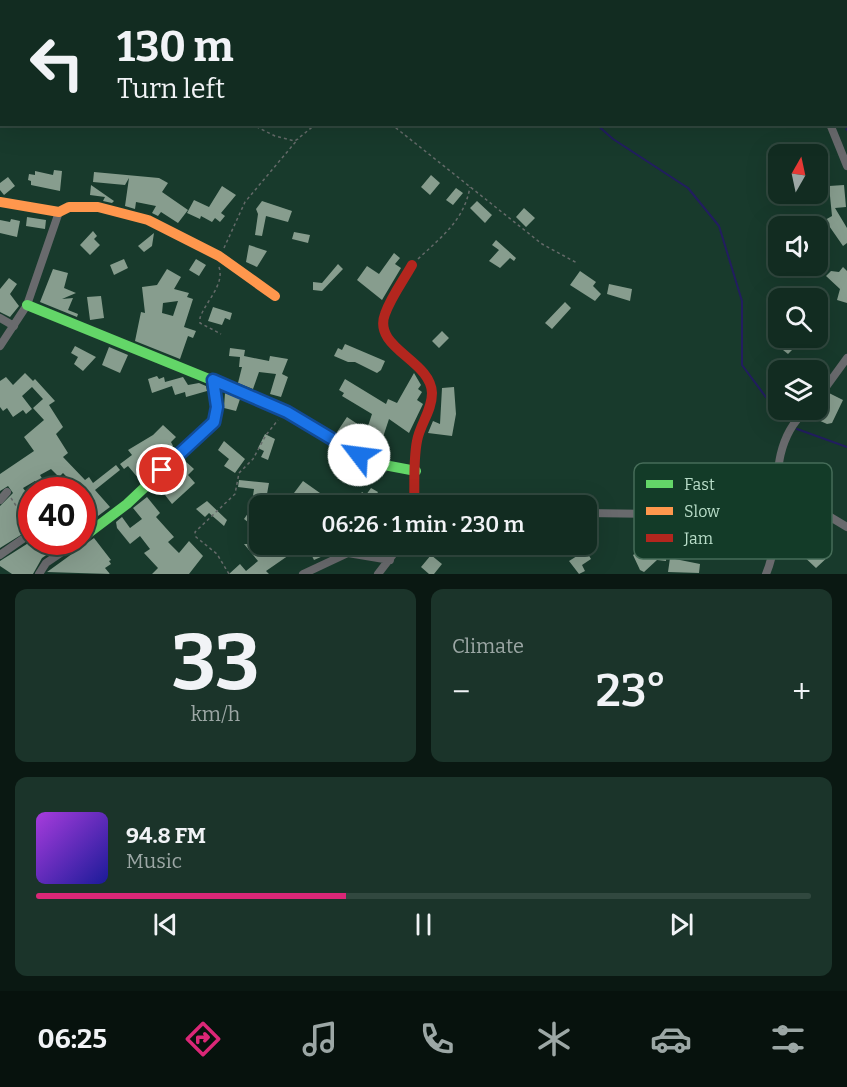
<!DOCTYPE html>
<html lang="en">
<head>
<meta charset="utf-8">
<style>
  :root { --surface:#122c21; --page:#1b342a; --text:#f1f3f6; --muted:#9ca7a5; --line:#31483f; --accent:#db2777 }
  body { margin:0; font-family:Bitter,serif; background:var(--page); color:var(--text); height:100vh; display:flex; flex-direction:column; font-size:22px; white-space:nowrap }
  * { box-sizing:border-box; margin:0 }
  p { font-size:20px; color:var(--muted) }
  .icon { flex:none; width:33px; height:33px; fill:none; stroke:currentColor; stroke-width:2; stroke-linecap:round; stroke-linejoin:round }
  .map { position:relative; height:574px; overflow:hidden }
  .side { display:flex; flex-direction:column; gap:15px; padding:15px; background:#0a1812; flex:1 }
  .side>* { flex:none }
  .top-card { position:absolute; left:0px; top:0px; width:848px; height:126px; box-shadow:0 6px 24px #0002,0 0 0 2px var(--line); background:#122c21; color:var(--text); overflow:hidden }
  .needle { width:39px; rotate:9deg }
  .tools { position:absolute; left:768px; top:144px; display:grid; gap:12px }
  .tools a { display:grid; place-items:center; width:60px; height:60px; border-radius:12px; background:var(--surface); box-shadow:0 6px 24px #0002,0 0 0 2px var(--line); font-size:30px }
  .speed { position:absolute; left:18px; top:477px; display:flex; gap:12px; font-size:30px; font-weight:700; text-align:center }
  .speed>* { display:grid; place-content:center; width:78px; height:78px; border-radius:50%; background:var(--surface); box-shadow:0 6px 24px #0002,0 0 0 2px var(--line); line-height:1 }
  .speed .limit { border:9px solid #d22; background:#fff; color:#111 }
  .pin { position:absolute; display:grid; place-items:center; width:51px; height:51px; color:#fff; margin:-26px; border:3px solid #fff; border-radius:50%; box-shadow:0 2px 6px #0007 }
  .me { position:absolute; width:66px; margin:-33px; rotate:300deg; stroke-linejoin:round; filter:drop-shadow(0 0 4px #0008) }
  .turn { display:flex; align-items:center; gap:21px; height:126px; padding:0 18px; font-size:27px }
  .turn .icon { width:78px; height:78px; stroke-width:2.5 }
  .turn b { display:block; font-size:42px; line-height:51px }
  .big { font-size:45px; font-weight:600; line-height:1.1 }
  .side .widget { flex:1; display:flex; flex-direction:column; justify-content:center; gap:9px; min-width:0; padding:0 21px; border-radius:12px; background:var(--page) }
  .side .dial { align-items:center; gap:0 }
  .dial b { font-size:78px; line-height:1 }
  .song { display:flex; align-items:center; gap:18px }
  .cover { width:72px; height:72px; border-radius:9px; background:linear-gradient(135deg,hsl(280 70% 55%),hsl(240 70% 35%)) }
  .played { height:6px; border-radius:3px; background:linear-gradient(90deg,var(--accent) 40%,var(--line) 40%) }
  .keys { display:flex; justify-content:space-around; direction:ltr }
  .heat { display:flex; justify-content:space-between; align-items:center; font-size:33px; direction:ltr }
  .side .tiles { flex:1; display:grid; gap:15px; grid-template-columns:1fr 1fr }
  .widget:last-child { grid-column:span 2 }
  .trip { position:absolute; left:249px; top:495px; width:348px; height:60px; border-radius:12px; background:var(--surface); box-shadow:0 6px 24px #0002,0 0 0 2px var(--line); font-weight:600; line-height:60px; text-align:center }
  .dock { display:flex; height:96px; justify-content:space-around; align-items:center; background:#07120d; color:var(--muted) }
  .dock .icon { width:42px; height:42px }
  .dock .current { color:var(--accent) }
  .dock b { font-size:27px; color:var(--text) }
  .map>svg:first-child { display:block }
  .lines { fill:none; stroke-linecap:round; stroke-linejoin:round }
  .stream { stroke:#221d60; stroke-width:2 }
  .building { fill:#879d8e; fill-rule:evenodd }
  .path { stroke:#646a69; stroke-width:1.5; stroke-dasharray:3 3; stroke-linecap:butt }
  .street { stroke:#696a6d; stroke-width:8 }
  .fast { stroke:#63d668; stroke-width:10 }
  .slow { stroke:#ff974d; stroke-width:10 }
  .jam { stroke:#b3261e; stroke-width:10 }
  .route-casing { stroke:#114b97; stroke-width:15 }
  .route { stroke:#1a73e8; stroke-width:10 }
  .key { fill:#133b28; stroke:#456c58; stroke-width:1.5 }
  .key-label { font-size:16px; fill:#b9ddc9 }
</style>
</head>
<body>
<div class="map">
<svg width="847" height="574" viewBox="0 0 847 574">
  <rect width="100%" height="100%" fill="#183a2c"/>
  <g class="lines">
    <path class="stream" d="M 529,0 L 531,2
      M 791,2 L 791,0
      M 596,124 L 613,139 L 688,188 L 719,226 L 742,301 L 742,365 L 783,420
      M 845,124 L 847,130
      M 797,429 L 847,447"/>
  </g>
  <path class="building" d="M 54,170 L 62,171 L 60,191 L 31,185 L 31,181 L 28,180 L 29,174 L 35,175 L 35,171 L 53,175 Z
    M 94,172 L 159,178 L 168,183 L 162,192 L 188,210 L 178,223 L 161,212 L 158,216 L 152,213 L 156,206 L 136,202 L 135,209 L 125,206 L 129,178 L 125,185 L 93,182 Z
    M 431,175 L 440,183 L 430,195 L 421,187 Z
    M 8,177 L 15,186 L 4,195 L 0,190 L 0,183 Z
    M 91,185 L 114,201 L 112,203 L 103,201 L 105,197 L 90,195 Z
    M 844,185 L 846,207 L 835,208 L 847,228 L 847,243 L 843,246 L 825,220 L 832,216 L 829,186 Z
    M 222,186 L 236,195 L 221,213 L 225,216 L 220,222 L 215,218 L 212,222 L 201,216 L 200,219 L 187,213 L 194,200 L 209,207 Z
    M 456,188 L 463,193 L 453,205 L 446,200 Z
    M 262,201 L 292,211 L 288,222 L 266,216 L 262,236 L 255,235 L 258,214 L 256,209 Z
    M 477,201 L 492,215 L 485,223 L 470,208 Z
    M 524,208 L 535,218 L 526,227 L 516,217 Z
    M 27,217 L 46,220 L 45,229 L 26,226 Z
    M 11,219 L 20,221 L 17,237 L 0,233 L 0,220 L 10,222 Z
    M 93,231 L 97,236 L 94,239 L 100,245 L 90,255 L 80,245 Z
    M 294,232 L 310,235 L 308,243 L 292,239 Z
    M 154,233 L 152,246 L 144,252 L 138,246 Z
    M 496,240 L 516,258 L 514,261 L 510,258 L 500,268 L 489,261 L 499,250 L 492,245 Z
    M 249,245 L 267,251 L 257,267 L 246,262 Z
    M 394,253 L 400,258 L 395,264 L 401,268 L 382,300 L 357,280 L 367,266 L 379,274 Z
    M 124,259 L 128,268 L 114,275 L 110,265 Z
    M 196,259 L 206,265 L 199,276 L 189,270 Z
    M 338,264 L 343,269 L 322,291 L 313,290 L 313,282 L 322,283 Z
    M 793,266 L 815,266 L 808,276 L 801,271 L 799,278 L 790,276 Z
    M 843,267 L 847,271 L 847,303 L 837,300 L 840,289 L 826,276 L 831,271 L 839,272 Z
    M 53,269 L 68,273 L 64,288 L 76,293 L 62,299 L 73,298 L 68,310 L 78,314 L 77,317 L 40,302 Z
    M 167,269 L 181,277 L 174,289 L 189,293 L 187,297 L 193,299 L 184,327 L 196,331 L 193,338 L 188,336 L 180,359 L 135,341 L 141,312 L 145,313 L 142,287 L 157,285 ZM 178,301 L 173,316 L 162,313 L 163,303 Z
    M 580,271 L 596,282 L 593,286 L 601,294 L 595,301 L 570,285 Z
    M 9,278 L 17,284 L 10,294 L 19,306 L 10,317 L 0,312 L 0,289 Z
    M 609,284 L 632,289 L 630,301 L 607,294 Z
    M 101,296 L 104,318 L 90,320 L 87,297 Z
    M 565,302 L 571,308 L 552,329 L 545,323 Z
    M 213,307 L 232,313 L 230,320 L 225,318 L 222,325 L 208,321 Z
    M 442,331 L 449,338 L 439,348 L 432,341 Z
    M 787,338 L 800,338 L 804,344 L 797,349 L 796,346 L 788,354 L 783,350 L 790,342 Z
    M 345,344 L 385,361 L 381,370 L 377,373 L 355,362 L 348,362 L 334,356 L 338,348 L 342,350 Z
    M 75,346 L 96,357 L 83,371 L 74,364 L 78,357 L 71,353 Z
    M 109,347 L 128,355 L 120,373 L 102,365 Z
    M 230,348 L 245,350 L 244,356 L 269,361 L 270,356 L 288,359 L 282,374 L 288,377 L 281,397 L 270,394 L 276,374 L 259,372 L 253,389 L 238,383 L 242,367 L 239,367 L 240,357 L 229,356 Z
    M 25,373 L 33,381 L 35,379 L 55,401 L 49,405 L 63,427 L 56,434 L 68,453 L 63,457 L 85,480 L 89,477 L 93,483 L 116,465 L 120,470 L 95,490 L 110,507 L 90,522 L 87,519 L 82,528 L 82,490 L 79,490 L 63,473 L 59,477 L 51,469 L 40,475 L 49,490 L 41,490 L 35,481 L 23,488 L 32,500 L 32,528 L 0,548 L 0,506 L 13,493 L 8,486 L 0,491 L 0,474 L 34,451 L 24,437 L 44,420 L 33,408 L 43,399 L 32,387 L 22,396 L 32,409 L 26,414 L 23,410 L 13,417 L 7,408 L 3,411 L 0,407 L 0,381 L 6,377 L 13,385 Z
    M 414,373 L 421,385 L 418,389 L 422,392 L 417,400 L 423,404 L 409,433 L 389,419 L 383,437 L 366,432 L 372,414 L 342,396 L 344,393 L 339,390 L 345,379 L 386,404 L 388,399 L 397,403 Z
    M 157,376 L 159,379 L 164,377 L 165,382 L 183,377 L 188,385 L 199,383 L 206,386 L 207,391 L 186,397 L 185,392 L 175,395 L 172,386 L 152,393 L 148,379 Z
    M 454,387 L 456,414 L 452,436 L 428,433 L 433,421 L 440,424 L 442,388 Z
    M 225,393 L 240,399 L 236,411 L 224,408 Z
    M 829,393 L 843,400 L 832,423 L 827,424 L 818,420 Z
    M 347,417 L 365,429 L 356,443 L 337,432 Z
    M 163,425 L 176,437 L 171,442 L 173,446 L 163,453 L 166,457 L 139,479 L 128,466 L 124,469 L 120,464 L 132,455 L 128,450 L 153,435 Z
    M 265,434 L 275,439 L 268,460 L 261,457 L 264,451 L 258,448 Z
    M 224,441 L 245,459 L 235,473 L 224,466 L 229,459 L 218,450 Z
    M 184,460 L 194,469 L 188,475 L 195,483 L 172,504 L 165,495 L 171,490 L 163,480 Z
    M 239,480 L 269,483 L 265,505 L 260,506 L 260,518 L 253,526 L 244,519 L 251,509 L 254,489 L 238,487 Z
    M 303,481 L 320,493 L 318,496 L 323,500 L 320,505 L 315,502 L 312,506 L 306,506 L 291,497 Z
    M 371,488 L 378,492 L 369,506 L 345,506 L 340,502 L 347,494 L 356,501 L 362,492 L 366,495 Z
    M 147,497 L 160,513 L 156,517 L 174,537 L 168,542 L 179,553 L 189,541 L 203,556 L 189,574 L 152,574 L 158,568 L 144,553 L 150,549 L 140,536 L 130,544 L 117,528 L 116,522 L 122,517 L 130,528 L 142,519 L 133,508 Z
    M 207,501 L 227,520 L 224,526 L 209,513 L 205,517 L 196,509 Z
    M 640,520 L 644,520 L 645,535 L 667,541 L 666,561 L 657,560 L 644,572 L 640,570 L 633,555 L 636,553 Z
    M 94,538 L 111,560 L 109,561 L 111,564 L 105,568 L 110,574 L 47,572 Z
    M 30,542 L 58,542 L 61,545 L 42,558 L 33,574 L 12,574 L 0,566 L 0,561 Z
    M 813,543 L 830,555 L 816,568 L 800,553 Z
    M 244,544 L 305,544 L 266,571 L 269,574 L 229,574 L 240,564 L 246,571 L 258,561 Z
    M 306,544 L 332,544 L 320,551 L 323,556 L 314,560 Z
    M 565,544 L 582,544 L 591,559 L 582,565 L 585,571 L 579,574 L 569,561 L 585,551 L 564,548 Z
    M 431,555 L 442,564 L 434,574 L 429,574 L 421,567 Z
    M 670,558 L 700,564 L 699,573 L 668,572 Z"/>
  <g class="lines">
    <path class="path" d="M 0,69 L 2,69
      M 251,124 L 275,136 L 295,141 L 316,124
      M 391,124 L 542,244 L 577,263
      M 224,248 L 245,202 L 298,139
      M 418,259 C 441,237 464,221 470,187
      M 219,267 C 225,285 205,302 200,318 L 200,323 L 221,334
      M 11,498 L 30,527
      M 229,574 L 217,554 L 196,537 L 195,532 L 235,494 L 239,473 L 253,459 L 266,435 L 278,420"/>
    <path class="street" d="M 762,0 L 763,2
      M 830,124 L 847,166
      M 0,318 L 14,326
      M 0,346 L 27,305 L 59,212
      M 818,398 L 847,358
      M 0,500 L 7,492
      M 775,504 L 827,515 L 847,527
      M 586,513 L 657,514 L 712,490 L 774,498
      M 0,555 L 30,534
      M 39,574 L 46,563 L 77,542
      M 303,574 L 348,553 L 390,560
      M 378,574 L 401,544
      M 766,574 C 789,521 758,454 806,410"/>
    <path class="fast" d="M 27,305 L 273,405 L 379,464 L 416,471
      M 82,538 L 127,504 L 214,422 L 217,407 L 213,380"/>
    <path class="slow" d="M 0,202 L 59,212 L 69,207 L 98,207 L 148,220 L 219,256 L 275,296"/>
    <path class="jam" d="M 412,265 C 403,281 391,297 385,314 C 372,348 431,360 432,393 C 432,411 420,424 417,441 C 413,461 415,485 414,506"/>
  </g>
  <g class="lines">
    <g class="route-casing">
      <path id="route" d="M 162,470 L 214,422 L 217,407 L 213,380 L 287,412 L 359,455"/>
    </g>
    <use href="#route" class="route"/>
  </g>
  <rect x="634" y="463" width="198" height="96" rx="9" class="key"/>
  <rect x="646" y="480" width="27" height="8" fill="#63d668"/>
  <rect x="646" y="507" width="27" height="8" fill="#ff974d"/>
  <rect x="646" y="534" width="27" height="8" fill="#b3261e"/>
  <g class="key-label">
    <text x="684" y="490">Fast</text>
    <text x="684" y="517">Slow</text>
    <text x="684" y="544">Jam</text>
  </g>
</svg>
<div class="tools">
<a><svg class="needle" viewBox="-14 -14 28 28"><path d="M0-13l5 13h-10z" fill="#e53935"/><path d="M0 13l5-13h-10z" fill="#9ca7a5"/></svg></a>
<a><svg class="icon" aria-label="sound" viewBox="0 0 24 24"><path d="M4 9h4l5-4v14l-5-4H4zM17 9q2 3 0 6"/></svg></a>
<a><svg class="icon" aria-label="search" viewBox="0 0 24 24"><circle cx="10" cy="10" r="6"/><path d="M15 15l6 6"/></svg></a>
<a><svg class="icon" aria-label="layers" viewBox="0 0 24 24"><path d="M12 4l9 5-9 5-9-5zM3 14l9 5 9-5"/></svg></a>
</div>
<div class="speed"><div class="limit">40</div></div>
<div class="pin" style="left:162px;top:470px;background:#d93025"><svg class="icon" aria-label="arrive" viewBox="0 0 24 24"><path d="M6 21V4h12l-3 4 3 4H6"/></svg></div>
<svg class="me" style="left:359px;top:455px" viewBox="-20 -20 40 40"><circle r="19" fill="#fff"/><path d="M0-13L10 11 0 6-10 11z" fill="#1a73e8"/></svg>
<div class="trip">06:26 · 1 min · 230 m</div>
<div class="top-card">
<div class="turn"><svg class="icon" aria-label="left" viewBox="0 0 24 24"><path d="M17 20v-9H6M10 6l-5 5 5 5"/></svg><div><b>130 m</b>Turn left</div></div>
</div>
</div>
<section class="side">
<div class="tiles">
<div class="widget dial"><b>33</b><p>km/h</p></div>
<div class="widget"><p>Climate</p>
<div class="heat"><a>−</a><b class="big">23°</b><a>+</a></div>
</div>
<div class="widget">
<div class="song"><i class="cover"></i><div><b>94.8 FM</b><p>Music</p></div></div>
<div class="played"></div>
<div class="keys"><svg class="icon" aria-label="previous" viewBox="0 0 24 24"><path d="M18 5L8 12l10 7zM5 5v14"/></svg><svg class="icon" aria-label="pause" viewBox="0 0 24 24"><path d="M8 5v14M16 5v14"/></svg><svg class="icon" aria-label="next" viewBox="0 0 24 24"><path d="M6 5l10 7-10 7zM19 5v14"/></svg></div>
</div>
</div>
</section>
<nav class="dock">
<b>06:25</b>
<svg class="icon current" aria-label="directions" viewBox="0 0 24 24"><path d="M12 3l9 9-9 9-9-9zM9 14v-3h6M13 9l2 2-2 2"/></svg>
<svg class="icon" aria-label="music" viewBox="0 0 24 24"><path d="M9 18V5l10-2v13"/><circle cx="6" cy="18" r="3"/><circle cx="16" cy="16" r="3"/></svg>
<svg class="icon" aria-label="phone" viewBox="0 0 24 24"><path d="M5 4h4l2 5-3 2q2 4 5 5l2-3 5 2v4C11 20 4 13 5 4z"/></svg>
<svg class="icon" aria-label="climate" viewBox="0 0 24 24"><path d="M12 3v18M4 7l16 10M4 17L20 7"/></svg>
<svg class="icon" aria-label="car" viewBox="0 0 24 24"><path d="M5 17H2v-5l4-1 3-4h7l3 4 3 1v5h-3M9 17h6M6 11h13"/><circle cx="7" cy="17" r="2"/><circle cx="17" cy="17" r="2"/></svg>
<svg class="icon" aria-label="filters" viewBox="0 0 24 24"><path d="M4 7h16M4 17h16"/><circle cx="9" cy="7" r="2"/><circle cx="15" cy="17" r="2"/></svg>
</nav>
</body>
</html>
